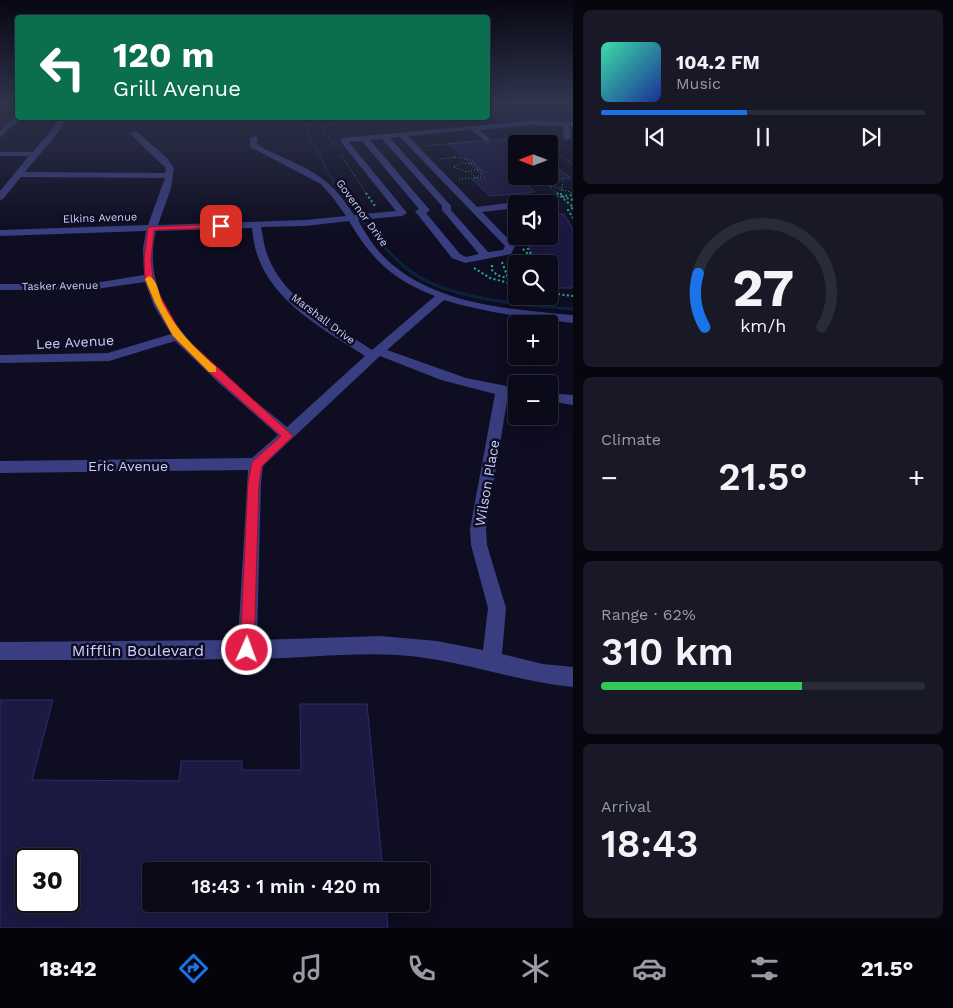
<!DOCTYPE html>
<html lang="en">
<head>
<meta charset="utf-8">
<style>
  :root { --surface:#0a0a19; --page:#181826; --text:#f1f3f6; --muted:#999aa2; --line:#2a2b38; --accent:#1a73e8 }
  body { margin:0; font-family:"Work Sans",sans-serif; background:var(--page); color:var(--text); height:100vh; display:flex; flex-direction:column; font-size:19px; white-space:nowrap }
  * { box-sizing:border-box; margin:0 }
  p { font-size:16px; color:var(--muted) }
  .icon { flex:none; width:28px; height:28px; fill:none; stroke:currentColor; stroke-width:2; stroke-linecap:round; stroke-linejoin:round }
  .map { position:relative; flex:1; overflow:hidden }
  .side { display:flex; flex-direction:column; gap:10px; padding:10px; background:#06060e; width:380px }
  .side>* { flex:none }
  .guide { position:absolute; left:15px; top:15px; width:475px; height:105px; border-radius:5px; box-shadow:0 5px 20px #0002,0 0 0 1px var(--line); background:#0b6e4f; color:#fff; overflow:hidden }
  .needle { width:32px; rotate:270deg }
  .controls { position:absolute; left:508px; top:135px; display:grid; gap:10px }
  .controls a { display:grid; place-items:center; width:50px; height:50px; border-radius:5px; background:var(--surface); box-shadow:0 5px 20px #0002,0 0 0 1px var(--line); font-size:25px }
  .speed { position:absolute; left:15px; top:848px; display:flex; gap:10px; font-size:25px; font-weight:700; text-align:center }
  .speed>* { display:grid; place-content:center; width:65px; height:65px; border-radius:50%; background:var(--surface); box-shadow:0 5px 20px #0002,0 0 0 1px var(--line); line-height:1 }
  .speed .limit { border:2px solid #111; border-radius:8px; background:#fff; color:#111 }
  .pin { position:absolute; display:grid; place-items:center; width:42px; height:42px; color:#fff; margin:-21px; border-radius:10px; box-shadow:0 2px 8px #0006 }
  .me { position:absolute; width:55px; margin:-28px; rotate:2deg; stroke-linejoin:round; filter:drop-shadow(0 0 4px #0008) }
  .turn { display:flex; align-items:center; gap:18px; height:105px; padding:0 15px; font-size:22px }
  .turn .icon { width:65px; height:65px; stroke-width:2.5 }
  .turn b { display:block; font-size:35px; line-height:42px }
  .big { font-size:38px; font-weight:600; line-height:1.1 }
  .side .widget { flex:1; display:flex; flex-direction:column; justify-content:center; gap:8px; min-width:0; padding:0 18px; border-radius:8px; background:var(--page) }
  .side .dial { align-items:center; gap:0 }
  .dial svg { height:130px; overflow:visible; fill:none; stroke:var(--line); stroke-width:7; stroke-linecap:round; text-anchor:middle }
  .dial text { fill:var(--text); stroke:none }
  .song { display:flex; align-items:center; gap:15px }
  .cover { width:60px; height:60px; border-radius:8px; background:linear-gradient(135deg,hsl(160 70% 55%),hsl(230 70% 35%)) }
  .played { height:5px; border-radius:2px; background:linear-gradient(90deg,var(--accent) 45%,var(--line) 45%) }
  .keys { display:flex; justify-content:space-around; direction:ltr }
  .heat { display:flex; justify-content:space-between; align-items:center; font-size:28px; direction:ltr }
  .charge { height:8px; border-radius:4px; background:linear-gradient(90deg,#34c759 62%,var(--line) 0) }
  .trip { position:absolute; left:142px; top:862px; width:288px; height:50px; border-radius:5px; background:var(--surface); box-shadow:0 5px 20px #0002,0 0 0 1px var(--line); font-weight:600; line-height:50px; text-align:center }
  .tabs { display:flex; height:80px; justify-content:space-around; align-items:center; background:#04040a; color:var(--muted) }
  .tabs .icon { width:35px; height:35px }
  .tabs .active { color:var(--accent) }
  .tabs b { font-size:22px; color:var(--text) }
  main { display:flex; flex:1; min-height:0 }
  .map>svg:first-child { display:block }
  .lines { fill:none; stroke-linecap:round; stroke-linejoin:round }
  .stream-far1 { stroke:#09233e; stroke-width:2.5 }
  .stream { stroke:#09233e; stroke-width:3 }
  .building { fill:#1c1942; stroke:#302b6e; fill-rule:evenodd }
  .path-far1 { stroke:#2eb299; stroke-width:1; stroke-dasharray:1 2; stroke-linecap:butt }
  .path { stroke:#2eb299; stroke-width:2; stroke-dasharray:2 2.5; stroke-linecap:butt }
  .minor { fill:#383e80; fill-rule:evenodd }
  .route { fill:#e11d48; stroke:#92132f }
  .slow { fill:#f59e0b }
  .labels { text-anchor:middle; dominant-baseline:central; stroke-width:5; stroke-linejoin:round; paint-order:stroke }
  .far-street-label { font-size:11px; fill:#cdceff; stroke:#0e0d21 }
  .street-label { font-size:14px; fill:#cdceff; stroke:#0e0d21 }
  .near-street-label { font-size:16px; fill:#cdceff; stroke:#0e0d21 }
</style>
</head>
<body>
<main>
<div class="map">
<svg width="573" height="928" viewBox="0 0 573 928">
  <rect width="100%" height="100%" fill="#0e0d21"/>
  <g class="lines">
    <path class="stream-far1" d="M 321,118 L 308,125 L 307,129 L 311,142 L 320,154 L 326,170 L 343,194"/>
    <path class="stream" d="M 342,193 C 362,221 382,249 410,271 C 446,299 528,306 573,309"/>
  </g>
  <path class="building" d="M 516,138 L 516,176 L 535,192 L 490,196 L 472,179 L 485,178 L 450,144 L 483,141 L 488,144 L 493,140 Z
    M 549,161 L 571,178 L 549,181 Z
    M 549,214 L 564,214 L 573,229 L 573,288 L 559,288 L 555,280 L 549,280 L 549,264 L 538,264 L 523,236 L 549,236 Z
    M 0,700 L 53,700 L 32,780 L 179,781 L 181,761 L 242,761 L 242,770 L 301,770 L 300,704 L 367,704 L 383,871 L 151,871 L 151,904 L 386,904 L 388,928 L 0,928 ZM 26,859 L 69,859 L 69,901 L 26,901 Z"/>
  <g class="lines">
    <path class="path-far1" d="M 494,103 L 499,114 L 496,117
      M 538,134 L 558,137
      M 538,135 L 545,144
      M 335,146 L 323,130 L 341,118
      M 427,146 L 474,141
      M 549,147 L 573,165
      M 341,155 L 367,194
      M 455,157 L 471,160 L 483,172 L 476,178 L 471,173
      M 440,159 L 457,157
      M 475,164 L 461,163 L 453,167 L 467,172 L 480,169
      M 459,179 L 483,177
      M 544,182 L 558,194
      M 548,185 L 573,193
      M 561,194 L 563,181"/>
    <path class="path" d="M 366,193 L 375,206
      M 557,193 L 573,207
      M 561,193 L 561,196 L 573,200
      M 525,200 L 573,195
      M 573,208 L 568,210 L 573,218
      M 510,215 L 516,227
      M 510,231 L 516,232
      M 523,249 L 531,257
      M 514,260 L 534,260 L 521,236
      M 502,262 L 508,278
      M 492,265 L 492,270 L 497,275 L 516,281
      M 474,268 L 490,278 L 516,285
      M 549,288 L 552,283
      M 549,293 L 573,296"/>
    <path class="minor" d="M 15,115 L 18,115 L 18,118 L 65,118 L 61,129 L 25,172 L 165,173 L 166,168 L 129,133 L 136,131 L 167,158 L 174,168 L 171,188 L 158,225 L 305,220 L 346,216 L 334,199 L 321,184 L 250,147 L 250,138 L 254,136 L 258,138 L 257,144 L 263,148 C 306,169 327,172 354,215 L 396,211 L 341,142 L 341,138 L 529,121 L 573,122 L 573,126 L 570,126 L 571,138 L 567,140 L 563,138 L 563,126 L 529,125 L 480,130 L 491,140 L 487,142 L 471,130 L 408,136 L 477,207 L 516,202 L 520,204 L 516,204 L 516,208 L 482,212 L 515,246 L 511,254 L 465,263 L 452,258 L 415,211 L 419,209 L 362,141 L 349,142 L 407,213 L 402,216 L 358,220 C 366,234 374,247 385,258 C 433,305 510,309 573,315 L 573,323 C 529,318 486,313 444,300 L 387,350 L 466,378 L 516,388 L 516,396 L 508,395 L 486,529 L 487,545 L 506,608 L 502,654 L 543,664 L 573,667 L 573,687 C 513,681 459,659 398,655 C 348,652 297,659 247,659 C 165,660 82,660 0,660 L 0,642 L 238,640 L 248,470 L 0,473 L 0,461 L 252,458 L 278,435 L 219,383 L 175,341 L 109,361 L 0,363 L 0,355 L 108,353 L 171,334 L 154,306 L 145,282 L 89,290 L 0,290 L 0,284 L 89,284 L 144,275 L 143,248 L 146,231 L 0,236 L 0,230 L 148,225 L 165,178 L 21,177 L 3,199 L 0,200 L 0,191 L 29,156 L 0,156 L 0,152 L 33,152 L 54,127 L 57,120 L 20,119 L 0,137 L 0,131 ZM 400,137 L 505,246 L 503,250 L 488,252 L 451,210 L 451,206 L 390,138 ZM 382,139 L 442,206 L 442,210 L 479,254 L 466,257 L 460,254 L 426,213 L 430,210 L 428,208 L 370,140 ZM 349,221 C 371,259 393,280 435,296 L 372,350 C 335,325 283,300 267,254 C 264,246 263,236 261,227 L 305,226 ZM 252,228 C 253,236 254,246 257,254 C 273,303 325,330 365,356 L 287,427 C 230,379 134,318 156,231 ZM 380,356 L 441,380 L 495,394 L 470,529 L 471,545 L 488,608 L 483,650 L 437,641 L 380,636 L 257,640 L 261,483 L 263,466 Z
      M 549,393 L 573,395 L 573,405 L 549,401 Z"/>
  </g>
  <linearGradient id="sky" x2="0" y2="1"><stop stop-color="#080712"/><stop offset="0.44" stop-color="#30354e"/><stop offset="1" stop-color="#30354e" stop-opacity="0"/></linearGradient>
  <rect width="573" height="233" fill="url(#sky)"/>
  <path class="route" d="M 224,224 L 224,228 L 221,228 L 154,230 L 151,260 L 153,278 L 158,292 L 182,335 L 293,436 L 262,466 L 259,483 L 254,650 L 252,654 L 247,656 L 242,654 L 240,650 L 248,483 L 252,462 L 281,436 L 207,370 L 173,336 L 150,292 L 145,278 L 144,260 L 148,227 Z"/>
  <path class="slow" d="M 149,276 C 158,280 159,296 163,304 C 178,332 193,346 216,367 L 216,372 L 209,372 L 173,336 L 155,303 L 145,279 Z"/>
  <g class="labels">
    <g class="far-street-label">
      <text transform="translate(362 213) rotate(54)">Governor Drive</text>
      <text transform="translate(100 218) rotate(-2)">Elkins Avenue</text>
      <text transform="translate(60 286) rotate(-1)">Tasker Avenue</text>
      <text transform="translate(323 319) rotate(37)">Marshall Drive</text>
    </g>
    <g class="street-label">
      <text transform="translate(75 342) rotate(-3)">Lee Avenue</text>
      <text x="128" y="466">Eric Avenue</text>
      <text transform="translate(487 483) rotate(-80)">Wilson Place</text>
    </g>
    <g class="near-street-label">
      <text x="138" y="650">Mifflin Boulevard</text>
    </g>
  </g>
</svg>
<div class="controls">
<a><svg class="needle" viewBox="-14 -14 28 28"><path d="M0-13l5 13h-10z" fill="#e53935"/><path d="M0 13l5-13h-10z" fill="#999aa2"/></svg></a>
<a><svg class="icon" aria-label="sound" viewBox="0 0 24 24"><path d="M4 9h4l5-4v14l-5-4H4zM17 9q2 3 0 6"/></svg></a>
<a><svg class="icon" aria-label="search" viewBox="0 0 24 24"><circle cx="10" cy="10" r="6"/><path d="M15 15l6 6"/></svg></a>
<a>+</a>
<a>−</a>
</div>
<div class="speed"><div class="limit">30</div></div>
<div class="pin" style="left:221px;top:226px;background:#d93025"><svg class="icon" aria-label="arrive" viewBox="0 0 24 24"><path d="M6 21V4h12l-3 4 3 4H6"/></svg></div>
<svg class="me" style="left:247px;top:650px" viewBox="-20 -20 40 40"><circle r="17" fill="#e11d48" stroke="#fff" stroke-width="3"/><path d="M0-11L8 9 0 5-8 9z" fill="#fff"/></svg>
<div class="trip">18:43 · 1 min · 420 m</div>
<div class="guide">
<div class="turn"><svg class="icon" aria-label="left" viewBox="0 0 24 24"><path d="M17 20v-9H6M10 6l-5 5 5 5"/></svg><div><b>120 m</b>Grill Avenue</div></div>
</div>
</div>
<section class="side">
<div class="widget">
<div class="song"><i class="cover"></i><div><b>104.2 FM</b><p>Music</p></div></div>
<div class="played"></div>
<div class="keys"><svg class="icon" aria-label="previous" viewBox="0 0 24 24"><path d="M18 5L8 12l10 7zM5 5v14"/></svg><svg class="icon" aria-label="pause" viewBox="0 0 24 24"><path d="M8 5v14M16 5v14"/></svg><svg class="icon" aria-label="next" viewBox="0 0 24 24"><path d="M6 5l10 7-10 7zM19 5v14"/></svg></div>
</div>
<div class="widget dial"><svg viewBox="0 0 100 80">
<path d="M14 69A42 42 0 1 1 86 69"/>
<path d="M14 69A42 42 0 0 1 10 36" stroke="#1a73e8"/>
<text x="50" y="56" font-size="32" font-weight="700">27</text>
<text x="50" y="72" font-size="11">km/h</text>
</svg></div>
<div class="widget"><p>Climate</p>
<div class="heat"><a>−</a><b class="big">21.5°</b><a>+</a></div>
</div>
<div class="widget"><p>Range · 62%</p><b class="big">310 km</b><div class="charge"></div></div>
<div class="widget"><p>Arrival</p><b class="big">18:43</b></div>
</section>
</main>
<nav class="tabs">
<b>18:42</b>
<svg class="icon active" aria-label="directions" viewBox="0 0 24 24"><path d="M12 3l9 9-9 9-9-9zM9 14v-3h6M13 9l2 2-2 2"/></svg>
<svg class="icon" aria-label="music" viewBox="0 0 24 24"><path d="M9 18V5l10-2v13"/><circle cx="6" cy="18" r="3"/><circle cx="16" cy="16" r="3"/></svg>
<svg class="icon" aria-label="phone" viewBox="0 0 24 24"><path d="M5 4h4l2 5-3 2q2 4 5 5l2-3 5 2v4C11 20 4 13 5 4z"/></svg>
<svg class="icon" aria-label="climate" viewBox="0 0 24 24"><path d="M12 3v18M4 7l16 10M4 17L20 7"/></svg>
<svg class="icon" aria-label="car" viewBox="0 0 24 24"><path d="M5 17H2v-5l4-1 3-4h7l3 4 3 1v5h-3M9 17h6M6 11h13"/><circle cx="7" cy="17" r="2"/><circle cx="17" cy="17" r="2"/></svg>
<svg class="icon" aria-label="filters" viewBox="0 0 24 24"><path d="M4 7h16M4 17h16"/><circle cx="9" cy="7" r="2"/><circle cx="15" cy="17" r="2"/></svg>
<b>21.5°</b>
</nav>
</body>
</html>
